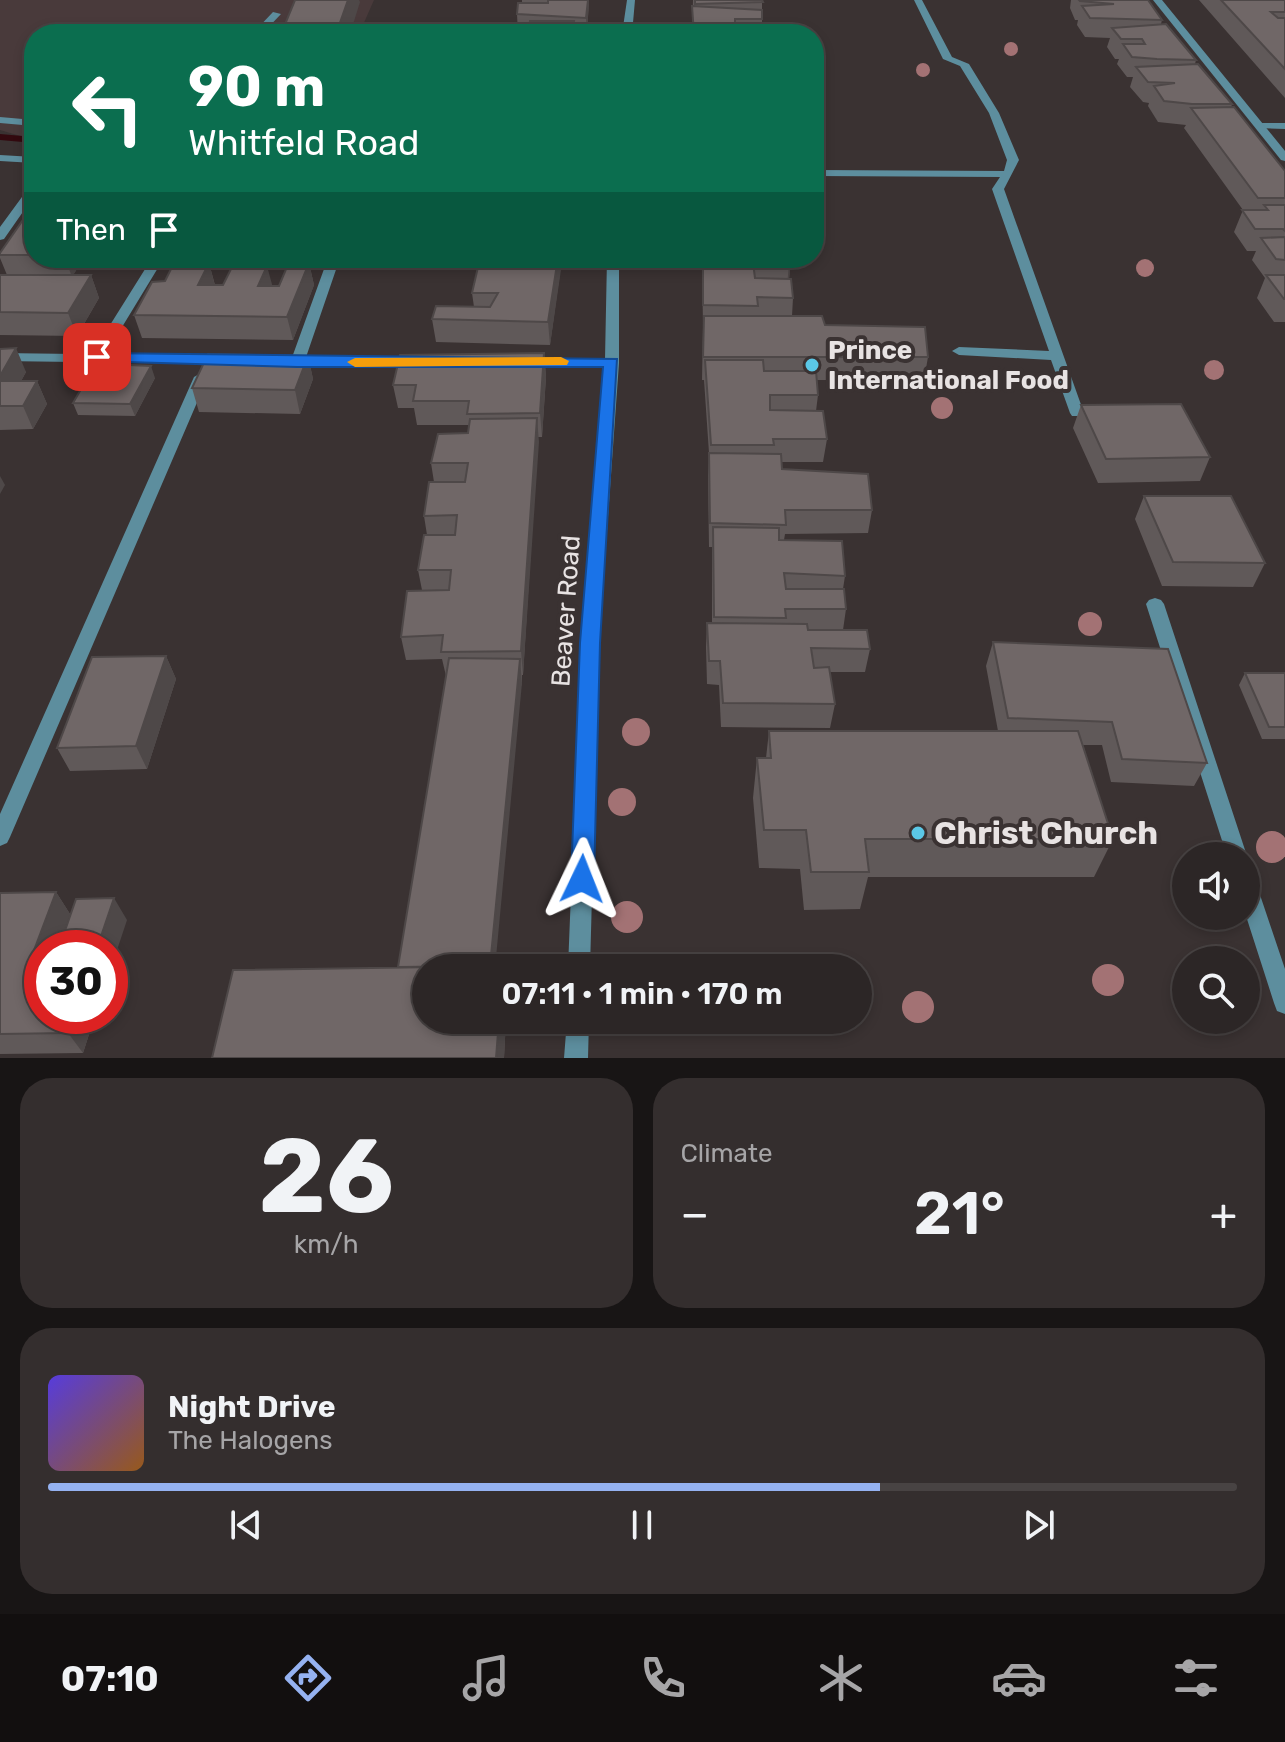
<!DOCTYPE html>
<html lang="en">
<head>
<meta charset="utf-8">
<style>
  :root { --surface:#2c2626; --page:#342e2e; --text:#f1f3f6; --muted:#a6a5a7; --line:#484343; --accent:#95b2f1 }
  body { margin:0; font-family:Rubik,sans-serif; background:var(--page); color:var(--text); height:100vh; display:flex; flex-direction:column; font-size:30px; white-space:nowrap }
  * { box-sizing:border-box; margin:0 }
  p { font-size:26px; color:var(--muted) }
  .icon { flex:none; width:44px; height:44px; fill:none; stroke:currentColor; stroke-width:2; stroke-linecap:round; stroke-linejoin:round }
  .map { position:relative; height:1058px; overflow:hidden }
  .panel { display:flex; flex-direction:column; gap:20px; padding:20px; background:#181515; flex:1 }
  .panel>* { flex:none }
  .hud { position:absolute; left:24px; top:24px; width:800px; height:244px; border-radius:32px; box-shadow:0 4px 12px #0003,0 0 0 2px var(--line); background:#0b6e4f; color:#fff; overflow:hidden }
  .tools { position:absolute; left:1172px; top:842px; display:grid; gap:16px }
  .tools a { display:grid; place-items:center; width:88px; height:88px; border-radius:50%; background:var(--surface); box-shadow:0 4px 12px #0003,0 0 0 2px var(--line); font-size:40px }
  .speed { position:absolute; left:24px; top:930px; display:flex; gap:16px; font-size:40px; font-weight:700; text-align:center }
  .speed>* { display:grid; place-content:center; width:104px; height:104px; border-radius:50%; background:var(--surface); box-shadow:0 4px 12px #0003,0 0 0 2px var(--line); line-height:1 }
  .speed .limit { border:12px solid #d22; background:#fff; color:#111 }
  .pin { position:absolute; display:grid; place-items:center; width:68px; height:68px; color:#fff; margin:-34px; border-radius:16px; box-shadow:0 4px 12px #0006 }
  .me { position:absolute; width:88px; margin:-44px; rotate:2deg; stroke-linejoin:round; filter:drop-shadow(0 0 6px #0008) }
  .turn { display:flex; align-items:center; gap:28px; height:168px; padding:0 32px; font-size:36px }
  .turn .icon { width:104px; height:104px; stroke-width:2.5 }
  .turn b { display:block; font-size:56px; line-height:68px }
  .then { display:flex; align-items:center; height:76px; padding:0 32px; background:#0003; gap:16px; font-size:30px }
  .big { font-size:60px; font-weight:600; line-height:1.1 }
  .panel .card { flex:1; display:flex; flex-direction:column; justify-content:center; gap:12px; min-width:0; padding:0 28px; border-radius:32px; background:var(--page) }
  .panel .dial { align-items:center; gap:0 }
  .dial b { font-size:104px; line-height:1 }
  .song { display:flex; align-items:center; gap:24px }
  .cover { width:96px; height:96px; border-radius:12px; background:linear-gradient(135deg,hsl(250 70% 55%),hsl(30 70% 35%)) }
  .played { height:8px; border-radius:4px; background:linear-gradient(90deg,var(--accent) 70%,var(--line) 70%) }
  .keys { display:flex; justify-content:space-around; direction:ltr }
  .heat { display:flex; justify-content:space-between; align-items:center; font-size:44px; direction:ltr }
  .panel .tiles { flex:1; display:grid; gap:20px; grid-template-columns:1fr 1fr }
  .card:last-child { grid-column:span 2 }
  .trip { position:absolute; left:412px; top:954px; width:460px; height:80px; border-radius:40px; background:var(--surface); box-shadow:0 4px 12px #0003,0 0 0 2px var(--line); font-weight:600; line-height:80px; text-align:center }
  .menu { display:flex; height:128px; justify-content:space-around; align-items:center; background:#120f0f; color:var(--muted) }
  .menu .icon { width:56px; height:56px }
  .menu .current { color:var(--accent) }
  .menu b { font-size:36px; color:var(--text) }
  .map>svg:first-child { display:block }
  .built { fill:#493a3b }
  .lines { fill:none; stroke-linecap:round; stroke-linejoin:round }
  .stream { fill:#33090f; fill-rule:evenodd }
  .lane { fill:#5d8e9e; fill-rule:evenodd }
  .street { fill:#5d8e9e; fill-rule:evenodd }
  .tree { fill:#a37274 }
  .wall { fill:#605959 }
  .shaded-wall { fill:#4e4848 }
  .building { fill:#706767; stroke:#4e4848; stroke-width:2 }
  .route { fill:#1a73e8; stroke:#114b97; stroke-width:2 }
  .slow { fill:#f59e0b }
  .poi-dot { fill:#5bc8e7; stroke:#3a3232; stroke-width:3 }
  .labels { text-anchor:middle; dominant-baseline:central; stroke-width:8; stroke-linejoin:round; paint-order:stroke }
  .poi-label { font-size:26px; font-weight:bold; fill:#e8e3e3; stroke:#3a3232; text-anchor:start }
  .street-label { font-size:26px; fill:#e8e3e3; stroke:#3a3232 }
  .near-poi-label { font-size:32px; font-weight:bold; fill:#e8e3e3; stroke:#3a3232; text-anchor:start }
</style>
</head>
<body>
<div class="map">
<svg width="1285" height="1058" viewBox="0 0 1285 1058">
  <rect width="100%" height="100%" fill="#3a3232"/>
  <path class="built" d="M 0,0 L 374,0 L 359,34 L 34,34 L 34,140 L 0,130 Z"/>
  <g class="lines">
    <path class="stream" d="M 0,134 L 34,137 L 34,143 L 0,140 Z"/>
    <path class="lane" d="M 914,0 L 922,0 L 952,57 L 969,64 L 999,113 L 1019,160 L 1004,189 L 1084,413 L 1082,416 L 1072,416 L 1070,413 L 1051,360 L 959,355 L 952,351 L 959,347 L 1049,351 L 992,189 L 1000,177 L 814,176 L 814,170 L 1004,171 L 1007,160 L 989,113 L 960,66 L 943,59 Z
      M 273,12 L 281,14 L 262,34 L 252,34 Z
      M 0,117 L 34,120 L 34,126 L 0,123 Z
      M 1260,123 L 1285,123 L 1285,129 L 1256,128 L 1256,124 Z
      M 0,155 L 34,157 L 34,163 L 0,161 Z
      M 34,185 L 34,196 L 4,239 L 0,240 L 0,227 L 30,186 Z
      M 152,258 L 164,258 L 102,360 L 92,360 L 90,357 Z
      M 328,258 L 340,258 L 304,363 L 297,367 L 292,366 L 290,363 Z
      M 201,373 L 208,377 L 10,837 L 7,843 L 0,846 L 0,814 L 194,377 Z
      M 1155,598 L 1161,600 L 1164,604 L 1247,856 L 1246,859 L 1246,856 L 1227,856 L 1146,604 L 1149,600 Z
      M 1246,874 L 1253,876 L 1256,883 L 1285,969 L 1285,1014 L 1277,1011 L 1274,1003 L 1246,916 Z"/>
    <path class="street" d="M 627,0 L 635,0 L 632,34 L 622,34 Z
      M 1153,0 L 1162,0 L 1285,151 L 1285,161 L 1281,160 Z
      M 607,258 L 619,258 L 619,363 L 599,643 L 590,968 L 568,968 L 581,643 L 605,367 L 526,366 L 519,362 L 526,358 L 605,359 Z
      M 0,353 L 226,356 L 233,360 L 226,364 L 0,361 Z
      M 290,358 L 418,358 L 425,362 L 418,366 L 285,365 L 283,362 Z
      M 567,1020 L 589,1020 L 588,1058 L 564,1058 Z"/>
  </g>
  <g class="tree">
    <circle cx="1011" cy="49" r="7"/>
    <circle cx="923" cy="70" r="7"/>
    <circle cx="1145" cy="268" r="9"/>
    <circle cx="1214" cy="370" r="10"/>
    <circle cx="942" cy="408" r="11"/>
    <circle cx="1090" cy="624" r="12"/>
    <circle cx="636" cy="732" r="14"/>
    <circle cx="622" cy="802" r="14"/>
    <circle cx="1272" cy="847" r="16"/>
    <circle cx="627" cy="917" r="16"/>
    <circle cx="1108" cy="980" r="16"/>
    <circle cx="918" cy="1007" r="16"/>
  </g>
  <path class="wall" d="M 522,0 L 589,0 L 587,34 L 518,34 L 517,14 L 522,3 Z
    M 693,0 L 762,0 L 762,27 L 765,34 L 692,34 Z
    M 1071,0 L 1148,0 L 1162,20 L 1161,24 L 1196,60 L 1195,64 L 1232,104 L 1231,108 L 1285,171 L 1285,322 L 1274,322 L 1257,298 L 1265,278 L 1252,260 L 1256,251 L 1247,251 L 1234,232 L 1243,210 L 1184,128 L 1186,125 L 1158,122 L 1148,106 L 1149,103 L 1143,102 L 1130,87 L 1133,77 L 1127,77 L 1117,64 L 1119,59 L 1115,59 L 1107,47 L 1110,38 L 1085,37 L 1077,25 L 1078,20 L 1075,20 L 1070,8 Z
    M 1199,0 L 1285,0 L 1285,98 Z
    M 34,204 L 34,258 L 84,258 L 73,275 L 91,275 L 99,298 L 77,336 L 0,335 L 0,275 L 7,275 L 0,258 L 0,253 Z
    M 478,258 L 562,258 L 550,345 L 436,342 L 432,319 L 474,307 L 472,293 L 479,267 Z
    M 702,258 L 791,258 L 789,279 L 793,298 L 792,316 L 825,325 L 928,357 L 924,380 L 817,380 L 818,395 L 816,411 L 827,439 L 823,462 L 782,462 L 782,469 L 872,510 L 868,533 L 785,534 L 784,540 L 845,576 L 843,589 L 846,609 L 843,630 L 870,649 L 865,672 L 830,672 L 835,704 L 830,728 L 721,727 L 719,685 L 707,684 L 706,647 L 707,623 L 712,623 L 712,547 L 709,547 L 708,476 L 709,453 L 704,380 L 702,380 L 703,328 Z
    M 209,263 L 215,285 L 279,286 L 309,263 L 314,285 L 293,340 L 142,338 L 134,315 L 165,281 Z
    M 0,349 L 26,372 L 21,381 L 37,381 L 47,404 L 33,429 L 0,430 Z
    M 544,353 L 546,377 L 542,437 L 538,437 L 523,675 L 522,675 L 522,683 L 426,1020 L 506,1020 L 504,1058 L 212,1058 L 398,967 L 446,676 L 442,659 L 406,660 L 401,637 L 422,590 L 418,570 L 427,535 L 424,516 L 434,482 L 431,463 L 468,433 L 469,428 L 468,425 L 417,425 L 414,408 L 398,408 L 393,385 Z
    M 308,356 L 313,379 L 300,414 L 199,412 L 192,388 Z
    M 155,378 L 135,416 L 78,415 L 73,403 L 94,384 Z
    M 1081,405 L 1210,457 L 1200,481 L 1098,483 L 1073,428 Z
    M 1144,496 L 1265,563 L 1253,587 L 1162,586 L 1135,519 Z
    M 993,642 L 1207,763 L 1194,786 L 1111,782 L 1102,745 L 1083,745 L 1113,839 L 1094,877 L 868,877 L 860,909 L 804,910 L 800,869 L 759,868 L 753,798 L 757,758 L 766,758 L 769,731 L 998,731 L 986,666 Z
    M 166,656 L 176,679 L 147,769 L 70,771 L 57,748 Z
    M 1245,673 L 1285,673 L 1285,739 L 1262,739 L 1239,685 Z
    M 56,892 L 70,914 L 58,948 L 42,948 L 42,1016 L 95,1016 L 83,1053 L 0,1054 L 0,893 Z"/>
  <path class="shaded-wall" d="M 348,0 L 359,0 L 360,2 L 350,34 L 336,34 Z
    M 588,0 L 589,0 L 587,34 L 586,18 Z
    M 65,258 L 84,258 L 72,277 Z
    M 558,258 L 562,258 L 562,263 L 550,345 L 548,322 Z
    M 791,258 L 789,280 L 787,286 L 789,264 Z
    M 209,263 L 215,286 L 198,285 Z
    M 309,263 L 314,285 L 293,340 L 287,317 Z
    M 267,266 L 273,288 L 258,286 Z
    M 91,275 L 99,298 L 77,336 L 68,313 Z
    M 16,348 L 26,372 L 8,405 L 0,388 L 0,376 Z
    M 544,353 L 546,377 L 542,437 L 540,413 Z
    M 308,356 L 313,379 L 300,414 L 295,390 Z
    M 151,366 L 155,378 L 135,416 L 130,404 Z
    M 37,381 L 47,404 L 33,429 L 23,406 Z
    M 537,418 L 539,442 L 523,675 L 521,651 Z
    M 0,476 L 5,485 L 0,494 Z
    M 166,656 L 176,679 L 147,769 L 136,746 Z
    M 520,659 L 522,683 L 495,968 L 490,968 Z
    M 56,892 L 70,914 L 58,948 L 42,948 L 42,966 L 33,953 Z
    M 114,898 L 127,920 L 110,971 L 110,948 L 97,948 Z
    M 74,1016 L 95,1016 L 83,1053 L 68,1033 Z
    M 499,1020 L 506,1020 L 504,1058 L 496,1058 Z"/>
  <path class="building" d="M 295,0 L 348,0 L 336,34 L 281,34 Z
    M 548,0 L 588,0 L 586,18 L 517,14 L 518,3 L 548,3 Z
    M 695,0 L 762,0 L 763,2 L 695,4 Z
    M 1079,0 L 1148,0 L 1162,20 L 1090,18 L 1082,6 L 1114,4 L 1080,1 Z
    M 1221,0 L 1285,0 L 1285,12 L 1271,12 L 1278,18 L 1285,18 L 1285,69 Z
    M 692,6 L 762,10 L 762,19 L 735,19 L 735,27 L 764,27 L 765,34 L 694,34 Z
    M 530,21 L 574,21 L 572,34 L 528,34 Z
    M 1166,24 L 1196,60 L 1157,59 L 1132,57 L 1123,44 L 1145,44 L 1142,39 L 1121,39 L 1112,28 Z
    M 1198,64 L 1232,104 L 1192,104 L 1164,101 L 1154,86 L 1175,83 L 1148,82 L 1136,67 Z
    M 1234,107 L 1285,171 L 1285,198 L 1258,198 L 1191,108 Z
    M 34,204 L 34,255 L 0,255 L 0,253 Z
    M 1264,205 L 1285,205 L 1285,231 L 1283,229 L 1255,229 L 1242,210 L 1268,210 Z
    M 1285,237 L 1285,260 L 1276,259 L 1261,238 Z
    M 505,258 L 558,258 L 548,322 L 432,319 L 436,306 L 490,307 L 498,293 L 472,293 L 478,267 L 503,267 Z
    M 703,258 L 791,258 L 789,264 L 753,263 L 755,278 L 791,279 L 793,298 L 757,297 L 758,306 L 703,305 Z
    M 289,262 L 309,263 L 287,317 L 134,315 L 152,282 L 165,281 L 174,263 L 209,263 L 198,285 L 223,285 L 233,265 L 267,266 L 258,286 L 279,286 Z
    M 0,275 L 91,275 L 68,313 L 0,312 Z
    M 1266,275 L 1285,275 L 1285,299 L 1284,299 Z
    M 704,316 L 822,316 L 825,325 L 925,327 L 928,357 L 703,357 Z
    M 16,348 L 0,376 L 0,349 Z
    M 544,353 L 540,413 L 467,414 L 469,401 L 413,401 L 416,385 L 393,385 L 400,355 Z
    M 208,354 L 308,356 L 295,390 L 192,388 Z
    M 705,360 L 763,360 L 764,371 L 816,371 L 818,395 L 770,395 L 770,410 L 823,411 L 827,439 L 773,439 L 774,445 L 711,445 Z
    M 106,364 L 151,366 L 130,404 L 73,403 L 84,384 L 94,384 Z
    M 0,381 L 37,381 L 23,406 L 0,406 Z
    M 1181,404 L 1210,457 L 1106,459 L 1081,405 Z
    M 537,418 L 521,651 L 441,652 L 443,635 L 401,637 L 407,591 L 449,590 L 451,570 L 418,570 L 424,535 L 455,535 L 457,515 L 424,516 L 429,482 L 465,482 L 468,463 L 431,463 L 438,434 L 468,433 L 470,419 Z
    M 709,453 L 781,454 L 782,469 L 868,474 L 872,510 L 785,510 L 786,525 L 710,523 Z
    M 1144,496 L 1231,496 L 1265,563 L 1173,562 Z
    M 713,527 L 779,528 L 779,540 L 842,541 L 845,576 L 784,573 L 786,589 L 844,589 L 846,609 L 785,609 L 786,618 L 714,617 Z
    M 707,623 L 807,624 L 808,630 L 867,630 L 870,649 L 811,648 L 814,668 L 829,667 L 835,704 L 723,703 L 720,661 L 709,661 Z
    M 993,642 L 1168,649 L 1207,763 L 1122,759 L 1112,722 L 1008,718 Z
    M 166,656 L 136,746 L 57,748 L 92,657 Z
    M 449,658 L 520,659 L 490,966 L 398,967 Z
    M 1245,673 L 1285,673 L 1285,727 L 1269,727 Z
    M 769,731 L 1078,731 L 1113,839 L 865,839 L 869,872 L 811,872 L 806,830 L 764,830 L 757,758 L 771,758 Z
    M 56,892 L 33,953 L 42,953 L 42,1016 L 74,1016 L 68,1033 L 0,1034 L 0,893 Z
    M 114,898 L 97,948 L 59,948 L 76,899 Z
    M 503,966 L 503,968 L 426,968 L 426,1020 L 499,1020 L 496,1058 L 212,1058 L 233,970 Z"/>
  <path class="route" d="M 97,353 L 617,359 L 600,643 L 594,879 L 591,887 L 582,890 L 574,887 L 571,879 L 580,643 L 603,367 L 297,367 L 92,361 L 92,354 Z"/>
  <path class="slow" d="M 561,357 L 569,361 L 567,365 L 355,367 L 347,362 L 355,358 Z"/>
  <g class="poi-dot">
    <circle cx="812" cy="365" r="8"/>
    <circle cx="918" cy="833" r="8"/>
  </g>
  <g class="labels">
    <g class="poi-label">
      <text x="828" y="350">Prince<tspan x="828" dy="30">International Food</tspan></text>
    </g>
    <g class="street-label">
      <text transform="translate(566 611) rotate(-86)">Beaver Road</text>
    </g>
    <g class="near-poi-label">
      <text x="934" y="833">Christ Church</text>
    </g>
  </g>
</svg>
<div class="tools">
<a><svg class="icon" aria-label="sound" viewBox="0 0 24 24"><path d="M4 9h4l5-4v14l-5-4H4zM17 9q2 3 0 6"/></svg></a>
<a><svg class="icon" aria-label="search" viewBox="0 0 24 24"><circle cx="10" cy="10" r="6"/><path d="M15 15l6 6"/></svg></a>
</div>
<div class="speed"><div class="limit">30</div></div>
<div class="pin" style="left:97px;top:357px;background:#d93025"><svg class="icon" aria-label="arrive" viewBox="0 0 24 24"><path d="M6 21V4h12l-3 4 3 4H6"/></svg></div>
<svg class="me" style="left:582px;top:879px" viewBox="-20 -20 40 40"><path d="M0-17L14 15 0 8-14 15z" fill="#1a73e8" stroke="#fff" stroke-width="4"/></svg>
<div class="trip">07:11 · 1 min · 170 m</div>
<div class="hud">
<div class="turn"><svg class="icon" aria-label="left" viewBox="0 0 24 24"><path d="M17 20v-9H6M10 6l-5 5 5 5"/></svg><div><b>90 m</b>Whitfeld Road</div></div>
<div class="then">Then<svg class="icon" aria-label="arrive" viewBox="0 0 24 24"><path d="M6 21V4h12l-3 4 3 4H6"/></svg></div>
</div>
</div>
<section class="panel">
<div class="tiles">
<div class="card dial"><b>26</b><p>km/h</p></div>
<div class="card"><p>Climate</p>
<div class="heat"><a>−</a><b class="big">21°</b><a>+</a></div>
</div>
<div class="card">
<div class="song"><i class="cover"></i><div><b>Night Drive</b><p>The Halogens</p></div></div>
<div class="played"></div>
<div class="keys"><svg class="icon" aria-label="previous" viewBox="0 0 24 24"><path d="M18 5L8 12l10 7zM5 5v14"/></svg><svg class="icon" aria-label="pause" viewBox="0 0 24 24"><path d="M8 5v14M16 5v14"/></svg><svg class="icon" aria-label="next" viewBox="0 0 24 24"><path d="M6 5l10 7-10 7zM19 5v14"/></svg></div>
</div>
</div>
</section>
<nav class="menu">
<b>07:10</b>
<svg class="icon current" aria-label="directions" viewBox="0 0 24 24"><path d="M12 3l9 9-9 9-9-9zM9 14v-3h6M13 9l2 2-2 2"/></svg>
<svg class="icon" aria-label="music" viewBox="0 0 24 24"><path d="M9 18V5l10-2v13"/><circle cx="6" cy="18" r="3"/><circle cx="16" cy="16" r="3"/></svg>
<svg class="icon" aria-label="phone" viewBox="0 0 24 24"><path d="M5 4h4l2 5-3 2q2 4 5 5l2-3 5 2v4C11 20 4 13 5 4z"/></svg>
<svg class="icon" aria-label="climate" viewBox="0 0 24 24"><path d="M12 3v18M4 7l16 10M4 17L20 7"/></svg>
<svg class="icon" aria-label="car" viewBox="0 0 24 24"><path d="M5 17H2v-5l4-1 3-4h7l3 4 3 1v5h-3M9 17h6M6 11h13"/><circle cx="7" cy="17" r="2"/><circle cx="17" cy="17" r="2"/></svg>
<svg class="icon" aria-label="filters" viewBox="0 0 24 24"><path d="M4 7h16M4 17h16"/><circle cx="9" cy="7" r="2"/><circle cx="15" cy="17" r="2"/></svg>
</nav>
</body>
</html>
